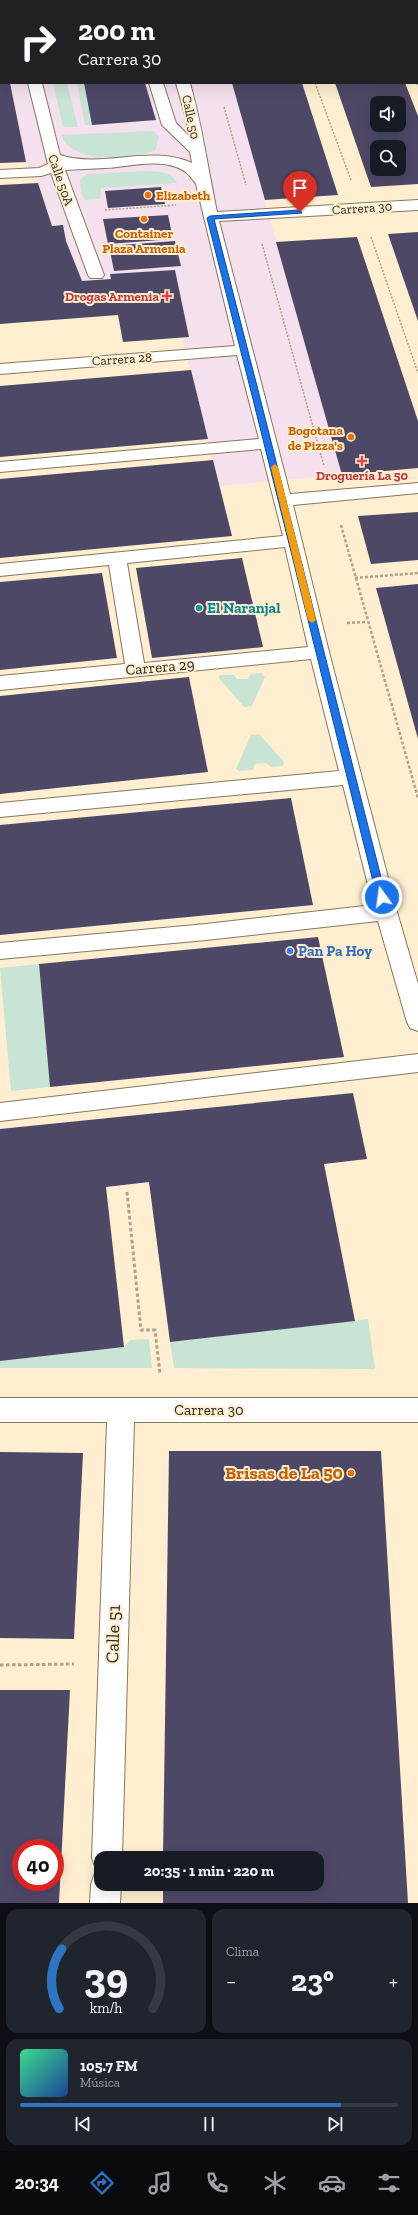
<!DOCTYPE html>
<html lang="es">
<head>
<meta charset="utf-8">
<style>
  :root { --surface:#171b24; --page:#20242c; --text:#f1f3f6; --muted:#9ea1a6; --line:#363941; --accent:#2b75c5 }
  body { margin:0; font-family:"Zilla Slab",serif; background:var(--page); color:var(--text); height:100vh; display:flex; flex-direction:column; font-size:15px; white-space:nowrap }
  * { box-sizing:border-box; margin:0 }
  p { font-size:13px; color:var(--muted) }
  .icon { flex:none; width:22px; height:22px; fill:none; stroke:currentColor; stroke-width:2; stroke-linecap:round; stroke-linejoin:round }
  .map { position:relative; height:1903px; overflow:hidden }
  .details { display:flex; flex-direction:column; gap:6px; padding:6px; background:#0d0f14; flex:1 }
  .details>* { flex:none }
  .hud { position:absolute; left:0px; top:0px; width:418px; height:84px; box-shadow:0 4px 16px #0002; background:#202124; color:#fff; overflow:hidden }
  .fabs { position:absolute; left:370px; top:96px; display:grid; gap:8px }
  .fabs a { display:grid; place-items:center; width:36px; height:36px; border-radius:8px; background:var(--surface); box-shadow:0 4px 16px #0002; font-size:20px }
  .speed { position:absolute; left:12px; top:1839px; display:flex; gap:8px; font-size:20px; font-weight:700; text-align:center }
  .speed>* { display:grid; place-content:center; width:52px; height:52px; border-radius:50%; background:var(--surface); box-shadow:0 4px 16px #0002; line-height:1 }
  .speed .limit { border:6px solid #d22; background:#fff; color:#111 }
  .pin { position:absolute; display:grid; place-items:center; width:34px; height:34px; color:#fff; margin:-41px -17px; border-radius:50% 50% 50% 0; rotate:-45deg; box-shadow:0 0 4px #0007 }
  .pin .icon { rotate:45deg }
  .me { position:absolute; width:44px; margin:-22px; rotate:346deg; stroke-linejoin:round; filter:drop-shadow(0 0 3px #0008) }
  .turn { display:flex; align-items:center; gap:14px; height:84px; padding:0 12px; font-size:18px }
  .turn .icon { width:52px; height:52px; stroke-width:2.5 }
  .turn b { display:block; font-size:28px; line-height:34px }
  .big { font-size:30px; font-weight:700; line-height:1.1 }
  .details .card { flex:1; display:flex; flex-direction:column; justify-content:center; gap:6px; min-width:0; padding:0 14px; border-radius:12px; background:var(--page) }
  .details .dial { align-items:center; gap:0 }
  .dial svg { height:104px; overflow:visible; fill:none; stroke:var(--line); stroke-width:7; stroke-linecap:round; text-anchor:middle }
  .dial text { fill:var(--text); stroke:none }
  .song { display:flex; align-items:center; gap:12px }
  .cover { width:48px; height:48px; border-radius:6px; background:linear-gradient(135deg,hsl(150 70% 55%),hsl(220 70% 35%)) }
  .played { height:4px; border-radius:2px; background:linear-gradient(90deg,var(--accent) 85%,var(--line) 85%) }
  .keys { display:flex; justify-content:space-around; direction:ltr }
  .heat { display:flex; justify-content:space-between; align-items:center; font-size:22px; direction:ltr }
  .details .tiles { flex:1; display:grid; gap:6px; grid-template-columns:1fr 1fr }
  .card:last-child { grid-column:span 2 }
  .trip { position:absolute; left:94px; top:1851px; width:230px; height:40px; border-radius:12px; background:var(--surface); box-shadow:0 4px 16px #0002; font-weight:700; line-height:40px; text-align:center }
  .tabs { display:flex; height:64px; justify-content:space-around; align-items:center; background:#090b0e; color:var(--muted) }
  .tabs .icon { width:28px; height:28px }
  .tabs .selected { color:var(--accent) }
  .tabs b { font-size:18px; color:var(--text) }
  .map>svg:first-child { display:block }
  .commercial { fill:#f5e0ee }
  .green { fill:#c8e4d5 }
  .building { fill:#4e4867; fill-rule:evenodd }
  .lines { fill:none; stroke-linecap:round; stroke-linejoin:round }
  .minor-casing { stroke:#85775b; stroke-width:2 }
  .major-casing { stroke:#85775b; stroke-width:2 }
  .path-far2 { stroke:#aea28b; stroke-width:1.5; stroke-dasharray:2 1.5; stroke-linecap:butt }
  .path-far1 { stroke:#aea28b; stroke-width:2.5; stroke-dasharray:3 2; stroke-linecap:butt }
  .path { stroke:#aea28b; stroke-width:3; stroke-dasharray:3.5 2.5; stroke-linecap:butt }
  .minor { fill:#fff; fill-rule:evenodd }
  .major { fill:#fff; fill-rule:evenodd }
  .route { fill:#1a73e8; stroke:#114b97 }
  .slow { fill:#f59e0b }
  .food-dot { fill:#e8710a; stroke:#ffefd0; stroke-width:1.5 }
  .health-dot { fill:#e0444e; stroke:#ffefd0; stroke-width:1.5 }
  .culture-dot { fill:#0f9aa8; stroke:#ffefd0; stroke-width:1.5 }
  .shop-dot { fill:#3f7fe0; stroke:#ffefd0; stroke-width:1.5 }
  .labels { text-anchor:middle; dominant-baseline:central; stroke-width:4; stroke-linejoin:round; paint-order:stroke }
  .far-street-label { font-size:13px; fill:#2a2419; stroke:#ffefd0 }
  .far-food-label { font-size:13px; font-weight:bold; fill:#c56008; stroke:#ffefd0; text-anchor:start }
  .far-health-label { font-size:13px; font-weight:bold; fill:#be3a42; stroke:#ffefd0; text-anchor:end }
  .culture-label { font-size:15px; font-weight:bold; fill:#0d838f; stroke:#ffefd0; text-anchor:start }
  .street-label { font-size:15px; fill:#2a2419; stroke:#ffefd0 }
  .shop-label { font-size:15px; font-weight:bold; fill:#366cbe; stroke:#ffefd0; text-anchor:start }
  .near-food-label { font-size:18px; font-weight:bold; fill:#c56008; stroke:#ffefd0; text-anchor:end }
  .near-street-label { font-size:18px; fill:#2a2419; stroke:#ffefd0 }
</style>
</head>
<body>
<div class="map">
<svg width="418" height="1903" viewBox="0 0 418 1903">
  <rect width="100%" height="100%" fill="#ffefd0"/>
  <path class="commercial" d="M 10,83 L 232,83 L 342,475 L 219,486 L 182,338 L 189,337 L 175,270 L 82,281 L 66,241 L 63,225 L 52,226 L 38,183 L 26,162 Z"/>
  <path class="green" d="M 53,83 L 67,83 L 78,127 L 63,127 Z
    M 77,83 L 84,83 L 92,125 L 85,125 Z
    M 154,131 L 159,137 L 155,151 C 130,159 73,165 61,135 Z
    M 147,171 C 158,172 172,171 177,183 L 101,188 L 100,199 L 85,200 L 81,192 L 80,180 L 87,174 Z
    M 262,673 L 265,677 L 252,706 L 244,707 L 218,677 L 220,675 L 234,675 L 237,679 L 248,679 L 251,674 Z
    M 259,734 L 284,762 L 283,766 L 271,767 L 266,763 L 255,764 L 253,770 L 239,771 L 236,769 L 251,735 Z
    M 39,964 L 50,1087 L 11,1091 L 0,968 Z
    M 368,1319 L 375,1369 L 174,1368 L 170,1342 Z
    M 149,1339 L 152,1368 L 0,1368 L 0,1361 L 124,1347 L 130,1340 Z"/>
  <path class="building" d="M 0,83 L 10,83 L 26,162 L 0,163 Z
    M 84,83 L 145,83 L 156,120 L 92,125 Z
    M 232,83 L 302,83 L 338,195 L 265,200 Z
    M 335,83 L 405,83 L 418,116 L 418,184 L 371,187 ZM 377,103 L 399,103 L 399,125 L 377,125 ZM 377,147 L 399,147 L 399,169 L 377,169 Z
    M 38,183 L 52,226 L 63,225 L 66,241 L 82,281 L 111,279 L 110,274 L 175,270 L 189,337 L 123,342 L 118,315 L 0,324 L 0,185 Z
    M 161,187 L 165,204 L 108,208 L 105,191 Z
    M 168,215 L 173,239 L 108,244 L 103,219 Z
    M 418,232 L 418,321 L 388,234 Z
    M 357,237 L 418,421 L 418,468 L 342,475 L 276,242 Z
    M 175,241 L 181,266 L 114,271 L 109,246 Z
    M 191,370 L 208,439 L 0,457 L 0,386 Z
    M 213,460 L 232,536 L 0,558 L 0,479 Z
    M 418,512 L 418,560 L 371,564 L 358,516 Z
    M 242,558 L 263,647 L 152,658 L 136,568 Z
    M 102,573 L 117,658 L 0,670 L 0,582 Z
    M 418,584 L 418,739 L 376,588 Z
    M 189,677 L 208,772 L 0,794 L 0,696 Z
    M 291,798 L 313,905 L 0,935 L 0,825 Z
    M 318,937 L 344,1057 L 50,1087 L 39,964 Z
    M 353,1093 L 367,1159 L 324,1164 L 355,1321 L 170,1342 L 149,1182 L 106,1187 L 124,1347 L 0,1361 L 0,1129 Z
    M 169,1451 L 381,1451 L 408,1903 L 163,1903 L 163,1884 L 317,1884 L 317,1858 L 163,1858 Z
    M 0,1452 L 83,1453 L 74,1639 L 0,1638 Z
    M 0,1690 L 70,1690 L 59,1903 L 0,1903 ZM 21,1848 L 55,1848 L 55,1882 L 21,1882 Z"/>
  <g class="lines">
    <g class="minor-casing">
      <path id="minor" d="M 0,56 L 1,56 L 1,64 L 0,64 Z
        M 28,83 L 42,83 L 60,155 C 103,169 150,144 192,163 L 190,152 L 162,125 L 149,83 L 163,83 L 176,123 L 188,135 L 187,122 L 176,83 L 190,83 C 202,125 208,169 217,212 L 418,200 L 418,210 L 219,221 L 290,494 L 418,483 L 418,493 L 293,505 L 329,652 L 397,912 L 418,984 L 418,1031 L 410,1028 L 407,1022 L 378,921 L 206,940 L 0,959 L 0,943 L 206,924 L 373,905 L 343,785 L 0,817 L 0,803 L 339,771 L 311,659 L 0,690 L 0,676 L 125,664 L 109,565 L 0,576 L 0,564 L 283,536 L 261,449 L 0,472 L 0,462 L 259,439 L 237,355 L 0,374 L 0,364 L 235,346 L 196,184 C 190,176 186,170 176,167 C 155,159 127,167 105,168 C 91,169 78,169 65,170 L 104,275 L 102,278 L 90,278 L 88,275 L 51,173 L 41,176 L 0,178 L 0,170 L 39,168 L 48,164 ZM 285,547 L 308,647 L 144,663 L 127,563 Z
        M 418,1054 L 418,1072 L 0,1121 L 0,1103 Z
        M 0,1398 L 418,1398 L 418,1422 L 134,1422 L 122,1858 L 101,1858 L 101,1871 L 96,1869 L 92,1858 L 107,1422 L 0,1422 Z
        M 101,1871 L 101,1884 L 121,1884 L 120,1903 L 90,1903 L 91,1884 L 95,1873 Z"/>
    </g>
    <g class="major-casing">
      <path id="major" d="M 35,0 L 49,0 L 50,1 L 36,1 Z
        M 149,0 L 163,0 L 163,1 L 149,1 Z
        M 417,1 L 418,1 L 418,9 L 417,9 Z"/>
    </g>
    <path class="path-far2" d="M 315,83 L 351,180
      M 417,83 L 418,86
      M 224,107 L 246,185
      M 105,210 L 176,205
      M 371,237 L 418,373
      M 262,244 L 324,466"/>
    <path class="path-far1" d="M 341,525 L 418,798
      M 355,578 L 418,573
      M 347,623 L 367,622"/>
    <path class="path" d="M 127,1192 L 141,1330 L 155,1330 L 160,1374
      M 0,1665 L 74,1664"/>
    <use href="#minor" class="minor"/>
    <use href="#major" class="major"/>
  </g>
  <path class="route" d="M 300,210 L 302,213 L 214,219 C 273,445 328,671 386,897 L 382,900 L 377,897 C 320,670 265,444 207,218 L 210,216 Z"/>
  <path class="slow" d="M 275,464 L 278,467 L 316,620 L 312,623 L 308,620 L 271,467 Z"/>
  <g class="food-dot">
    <circle cx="148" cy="195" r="4"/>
    <circle cx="144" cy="219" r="4"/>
    <circle cx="351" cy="437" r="4"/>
    <circle cx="351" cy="1473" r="4"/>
  </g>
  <g class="health-dot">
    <path d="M165 290h4v4h4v4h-4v4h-4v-4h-4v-4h4z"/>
    <path d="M360 455h4v4h4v4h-4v4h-4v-4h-4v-4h4z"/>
  </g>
  <circle class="culture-dot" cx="199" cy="608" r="4"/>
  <circle class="shop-dot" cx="290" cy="951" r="4"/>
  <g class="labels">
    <g class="far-street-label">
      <text transform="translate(191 117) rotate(78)">Calle 50</text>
      <text transform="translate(61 180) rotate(71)">Calle 50A</text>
      <text transform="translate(362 208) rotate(-4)">Carrera 30</text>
      <text transform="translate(122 359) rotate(-4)">Carrera 28</text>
    </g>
    <g class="far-food-label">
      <text x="156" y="195">Elizabeth</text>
      <text x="144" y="233" text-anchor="middle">Container<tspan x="144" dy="15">Plaza Armenia</tspan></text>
      <text x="343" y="430" text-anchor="end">Bogotana<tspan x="343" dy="15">de Pizza's</tspan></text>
    </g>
    <g class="far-health-label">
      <text x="159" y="296">Drogas Armenia</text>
      <text x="362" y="475" text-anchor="middle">Droguería La 50</text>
    </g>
    <g class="culture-label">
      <text x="207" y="608">El Naranjal</text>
    </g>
    <g class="street-label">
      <text transform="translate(160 667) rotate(-5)">Carrera 29</text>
      <text x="209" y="1410">Carrera 30</text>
    </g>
    <g class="shop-label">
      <text x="298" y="951">Pan Pa Hoy</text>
    </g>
    <g class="near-food-label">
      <text x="343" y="1473">Brisas de La 50</text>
    </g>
    <g class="near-street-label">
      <text transform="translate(113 1634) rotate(-88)">Calle 51</text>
    </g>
  </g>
</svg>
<div class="fabs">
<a><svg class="icon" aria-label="sound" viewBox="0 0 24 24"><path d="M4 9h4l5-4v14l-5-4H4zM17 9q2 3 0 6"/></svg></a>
<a><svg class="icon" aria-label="search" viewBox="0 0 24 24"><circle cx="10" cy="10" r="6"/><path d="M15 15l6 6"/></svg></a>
</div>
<div class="speed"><div class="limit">40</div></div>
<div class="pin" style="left:300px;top:212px;background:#d93025"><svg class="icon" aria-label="arrive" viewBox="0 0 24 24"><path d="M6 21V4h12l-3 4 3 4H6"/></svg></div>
<svg class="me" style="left:382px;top:897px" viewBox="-20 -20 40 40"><circle r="17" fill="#1a73e8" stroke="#fff" stroke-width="3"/><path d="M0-11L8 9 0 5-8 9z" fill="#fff"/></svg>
<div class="trip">20:35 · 1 min · 220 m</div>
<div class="hud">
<div class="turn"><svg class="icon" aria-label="right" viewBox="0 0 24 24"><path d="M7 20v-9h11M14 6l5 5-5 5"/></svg><div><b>200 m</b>Carrera 30</div></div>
</div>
</div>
<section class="details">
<div class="tiles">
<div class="card dial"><svg viewBox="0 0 100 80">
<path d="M14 69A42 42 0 1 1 86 69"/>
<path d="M14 69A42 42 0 0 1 16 23" stroke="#2b75c5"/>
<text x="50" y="56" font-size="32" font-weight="700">39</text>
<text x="50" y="72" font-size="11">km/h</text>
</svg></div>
<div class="card"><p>Clima</p>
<div class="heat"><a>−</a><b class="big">23°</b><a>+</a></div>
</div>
<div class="card">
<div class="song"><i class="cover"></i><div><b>105.7 FM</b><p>Música</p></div></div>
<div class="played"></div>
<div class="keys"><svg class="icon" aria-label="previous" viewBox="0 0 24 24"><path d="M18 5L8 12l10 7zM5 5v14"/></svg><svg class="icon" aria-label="pause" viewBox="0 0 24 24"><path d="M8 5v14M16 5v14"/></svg><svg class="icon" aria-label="next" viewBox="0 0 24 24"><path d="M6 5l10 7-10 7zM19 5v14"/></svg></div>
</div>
</div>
</section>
<nav class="tabs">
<b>20:34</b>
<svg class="icon selected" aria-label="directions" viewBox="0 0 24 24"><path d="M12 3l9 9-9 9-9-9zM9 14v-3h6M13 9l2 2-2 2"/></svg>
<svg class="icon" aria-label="music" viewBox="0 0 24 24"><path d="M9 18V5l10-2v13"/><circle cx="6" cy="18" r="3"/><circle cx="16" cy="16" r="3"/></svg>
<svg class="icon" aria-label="phone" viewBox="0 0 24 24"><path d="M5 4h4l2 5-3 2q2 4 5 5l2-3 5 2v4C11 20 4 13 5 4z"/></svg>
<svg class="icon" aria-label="climate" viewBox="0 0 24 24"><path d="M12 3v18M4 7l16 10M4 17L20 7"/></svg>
<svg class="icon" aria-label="car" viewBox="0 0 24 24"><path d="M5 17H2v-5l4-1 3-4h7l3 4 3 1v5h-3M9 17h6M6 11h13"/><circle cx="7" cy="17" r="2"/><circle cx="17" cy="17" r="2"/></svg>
<svg class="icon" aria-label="filters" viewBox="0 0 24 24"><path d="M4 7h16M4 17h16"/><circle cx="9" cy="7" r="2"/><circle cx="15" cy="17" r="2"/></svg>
</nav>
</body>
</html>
